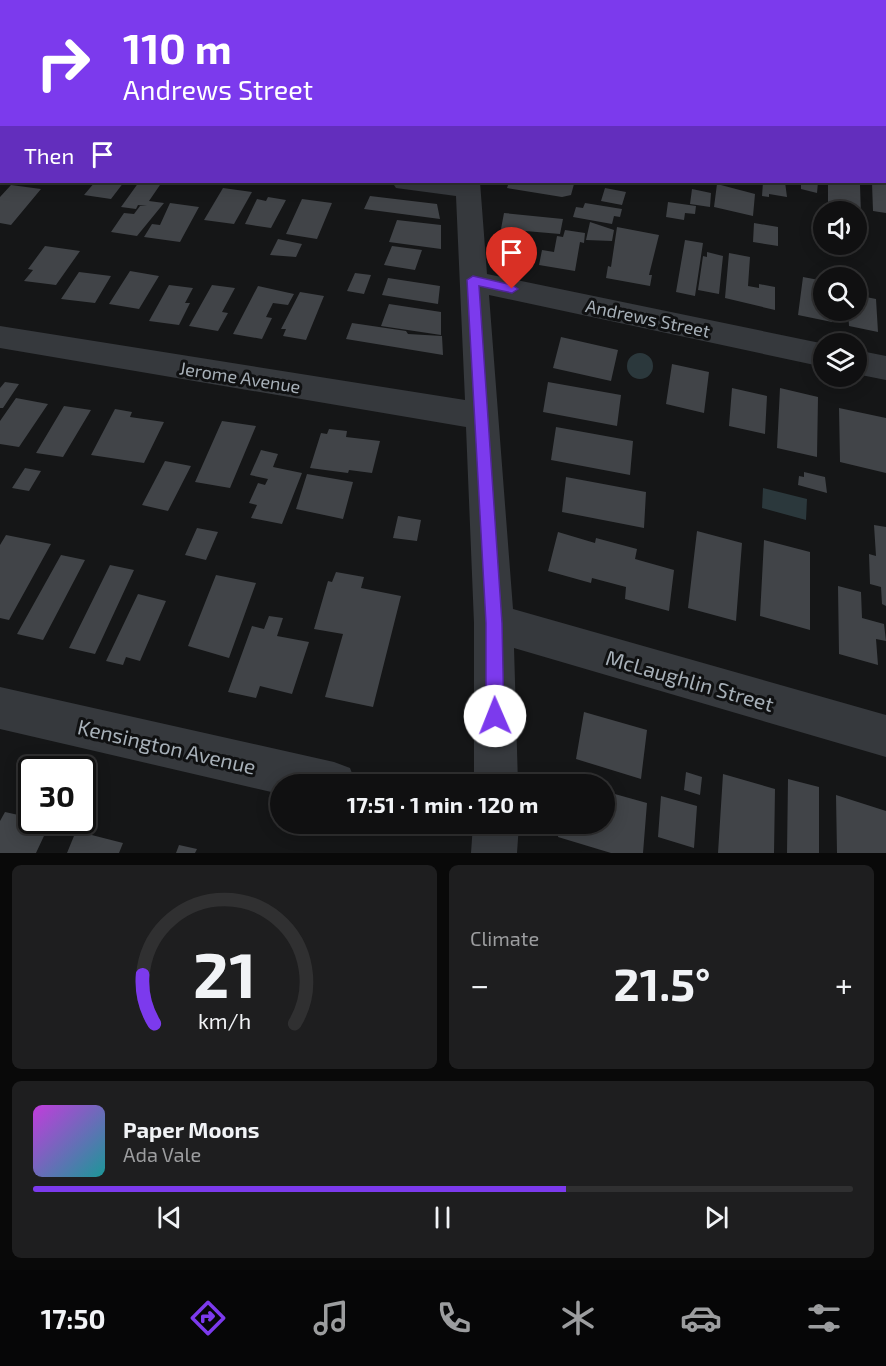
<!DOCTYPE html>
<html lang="en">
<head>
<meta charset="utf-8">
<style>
  :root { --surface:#101011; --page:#1e1e1f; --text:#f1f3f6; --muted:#9c9d9f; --line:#303031; --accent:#7c3aed }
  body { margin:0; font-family:"Exo 2",sans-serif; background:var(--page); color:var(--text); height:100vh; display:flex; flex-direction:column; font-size:22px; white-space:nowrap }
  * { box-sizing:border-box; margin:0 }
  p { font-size:20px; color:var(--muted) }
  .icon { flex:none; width:33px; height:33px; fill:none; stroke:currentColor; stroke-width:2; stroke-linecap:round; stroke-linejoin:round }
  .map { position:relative; height:853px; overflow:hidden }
  .panel { display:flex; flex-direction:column; gap:12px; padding:12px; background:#090909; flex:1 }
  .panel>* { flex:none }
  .top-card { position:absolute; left:0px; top:0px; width:886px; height:183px; box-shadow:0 3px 15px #0003,0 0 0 2px var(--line); background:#7c3aed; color:#fff; overflow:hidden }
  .fabs { position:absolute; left:813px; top:201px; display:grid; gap:12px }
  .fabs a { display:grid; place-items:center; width:54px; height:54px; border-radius:50%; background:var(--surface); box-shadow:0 3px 15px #0003,0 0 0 2px var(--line); font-size:30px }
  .speed { position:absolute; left:18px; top:756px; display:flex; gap:12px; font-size:30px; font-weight:700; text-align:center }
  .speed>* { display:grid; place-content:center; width:78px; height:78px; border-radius:50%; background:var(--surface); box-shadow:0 3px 15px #0003,0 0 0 2px var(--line); line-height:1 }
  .speed .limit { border:3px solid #111; border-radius:9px; background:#fff; color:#111 }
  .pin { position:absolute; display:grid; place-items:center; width:51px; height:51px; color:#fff; margin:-62px -26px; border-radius:50% 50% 50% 0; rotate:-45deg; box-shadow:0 0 6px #0007 }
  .pin .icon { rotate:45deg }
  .me { position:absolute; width:66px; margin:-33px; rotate:359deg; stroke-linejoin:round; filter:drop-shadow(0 0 4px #0008) }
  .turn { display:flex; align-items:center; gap:21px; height:126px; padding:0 24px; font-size:27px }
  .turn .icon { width:78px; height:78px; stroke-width:2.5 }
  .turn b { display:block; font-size:42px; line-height:51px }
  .then { display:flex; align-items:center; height:57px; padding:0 24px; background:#0003; gap:12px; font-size:22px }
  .big { font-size:45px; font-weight:700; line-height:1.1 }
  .panel .widget { flex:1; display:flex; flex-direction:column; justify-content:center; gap:9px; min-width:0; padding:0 21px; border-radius:9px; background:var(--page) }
  .panel .dial { align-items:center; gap:0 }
  .dial svg { height:156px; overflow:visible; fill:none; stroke:var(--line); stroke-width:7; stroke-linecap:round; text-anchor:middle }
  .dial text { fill:var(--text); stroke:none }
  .song { display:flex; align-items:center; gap:18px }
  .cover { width:72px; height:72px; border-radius:9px; background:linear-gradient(135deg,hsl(290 70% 55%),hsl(180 70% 35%)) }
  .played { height:6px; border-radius:3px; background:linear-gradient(90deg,var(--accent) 65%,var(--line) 65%) }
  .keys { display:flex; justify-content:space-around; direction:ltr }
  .heat { display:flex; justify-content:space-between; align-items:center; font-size:33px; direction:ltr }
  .panel .tiles { flex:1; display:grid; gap:12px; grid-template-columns:1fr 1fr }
  .widget:last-child { grid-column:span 2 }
  .trip { position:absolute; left:270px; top:774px; width:345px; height:60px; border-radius:30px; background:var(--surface); box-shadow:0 3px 15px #0003,0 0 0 2px var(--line); font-weight:700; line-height:60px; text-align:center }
  .tab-bar { display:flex; height:96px; justify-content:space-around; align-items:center; background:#060607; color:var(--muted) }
  .tab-bar .icon { width:42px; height:42px }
  .tab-bar .active { color:var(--accent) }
  .tab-bar b { font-size:27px; color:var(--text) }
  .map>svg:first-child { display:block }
  .water { fill:#2b383c }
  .building { fill:#414448 }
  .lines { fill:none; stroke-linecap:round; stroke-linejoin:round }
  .minor { fill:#36393d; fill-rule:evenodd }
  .route { fill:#7c3aed; stroke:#51269a; stroke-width:1.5 }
  .labels { text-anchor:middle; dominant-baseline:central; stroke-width:6; stroke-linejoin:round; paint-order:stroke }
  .street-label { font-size:18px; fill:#a7b0b8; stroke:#101112 }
  .near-street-label { font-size:21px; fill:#a7b0b8; stroke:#101112 }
</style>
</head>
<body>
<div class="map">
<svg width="886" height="853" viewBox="0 0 886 853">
  <rect width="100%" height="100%" fill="#151617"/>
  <path class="water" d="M627 366a13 13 0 1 1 26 0a13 13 0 1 1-26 0Z
    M 763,488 L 807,499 L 806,520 L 762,508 Z"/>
  <path class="building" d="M 95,182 L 124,182 L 111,199 L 84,195 Z
    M 139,182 L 162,182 L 149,201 L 164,203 L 137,236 L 111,232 L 124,213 L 134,214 L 140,206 L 147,206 L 138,205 L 136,209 L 121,207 Z
    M 509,182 L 558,182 L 574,184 L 571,195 L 562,197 L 507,188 Z
    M 763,182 L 785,182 L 787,197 L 769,194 L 769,197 L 762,196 Z
    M 801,182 L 818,182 L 817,193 L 801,189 Z
    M 828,182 L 860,185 L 861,215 L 856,214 L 856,212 L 828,209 Z
    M 872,183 L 886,184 L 886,213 L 873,211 Z
    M 717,184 L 755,194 L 753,216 L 714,207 Z
    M 11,185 L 41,189 L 11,225 L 0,223 L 0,197 Z
    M 223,188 L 252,192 L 234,224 L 204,220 Z
    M 605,188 L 626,192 L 622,205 L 601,201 Z
    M 692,189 L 711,193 L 710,207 L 690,204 Z
    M 370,196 L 437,204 L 440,219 L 364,209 Z
    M 268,197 L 286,200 L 271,228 L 245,224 L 257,199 L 266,201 Z
    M 302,199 L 332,203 L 317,239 L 286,234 Z
    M 668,202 L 696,206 L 695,214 L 685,213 L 684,220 L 666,217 Z
    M 170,203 L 199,207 L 180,242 L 144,237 L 152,224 L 160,225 Z
    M 585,203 L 622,209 L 620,217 L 614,216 L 612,224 L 573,217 L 576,207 L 583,208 Z
    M 504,213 L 563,219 L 560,234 L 501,229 Z
    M 397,220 L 441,225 L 441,249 L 389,242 Z
    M 590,222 L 614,230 L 612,241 L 586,240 Z
    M 754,223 L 778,227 L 778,246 L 753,242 Z
    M 617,227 L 659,235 L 649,275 L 652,275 L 650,286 L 606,278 L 608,266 L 611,267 Z
    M 565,230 L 585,233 L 584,243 L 580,242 L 575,271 L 539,265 L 542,250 L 554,252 L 557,236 L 563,237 Z
    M 278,239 L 302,244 L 296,257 L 270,255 Z
    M 685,240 L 703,243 L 695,296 L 676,292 Z
    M 45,246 L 80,251 L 56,285 L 24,281 L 33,270 L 28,269 Z
    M 392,246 L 422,250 L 415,270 L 384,265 Z
    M 707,252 L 723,256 L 719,294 L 698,290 L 703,256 L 707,257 Z
    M 729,253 L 750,257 L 748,286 L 759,288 L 759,284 L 775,287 L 775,310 L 725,298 Z
    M 130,271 L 159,276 L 139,309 L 109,304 Z
    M 79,272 L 111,276 L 95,303 L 61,299 Z
    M 355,273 L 371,275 L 364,294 L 347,291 Z
    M 803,277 L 824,281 L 824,310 L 832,310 L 832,322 L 798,315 Z
    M 388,278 L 440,286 L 438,304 L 382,295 Z
    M 169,285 L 193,288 L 185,303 L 190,303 L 179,325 L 149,321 Z
    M 212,285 L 235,288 L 222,312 L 228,313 L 218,331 L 189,326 Z
    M 258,286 L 294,294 L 288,305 L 273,303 L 266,317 L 272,318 L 262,339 L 233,334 Z
    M 300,292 L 324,296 L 306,340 L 283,336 L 286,329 L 281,329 Z
    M 856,295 L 876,299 L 878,332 L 849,326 L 848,310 L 856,310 Z
    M 389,304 L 441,312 L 441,335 L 381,326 Z
    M 352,323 L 406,331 L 408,334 L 442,336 L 443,355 L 346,339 Z
    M 561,337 L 618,350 L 611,381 L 553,368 Z
    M 672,364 L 709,372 L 704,413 L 666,404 Z
    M 5,382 L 19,384 L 3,408 L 0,408 L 0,388 Z
    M 548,382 L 621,395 L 617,426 L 543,412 Z
    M 732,388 L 767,396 L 765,434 L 729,426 Z
    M 780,388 L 818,397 L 817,457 L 777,448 Z
    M 16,398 L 48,404 L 19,447 L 0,444 L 0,421 Z
    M 64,406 L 91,410 L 63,457 L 36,453 Z
    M 839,408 L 886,418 L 886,473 L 840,462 Z
    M 115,409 L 132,412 L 130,417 L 164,422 L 144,463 L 91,455 Z
    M 222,421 L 256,426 L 230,488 L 195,482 Z
    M 556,427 L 633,441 L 630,475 L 551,460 Z
    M 329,429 L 347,431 L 346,437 L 380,441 L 372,473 L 349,470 L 348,473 L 310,468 L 321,433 L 327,434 Z
    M 261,450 L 278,454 L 273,467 L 302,473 L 282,524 L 251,518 L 257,505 L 249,503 L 258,483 L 265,485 L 268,479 L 250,475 Z
    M 165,461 L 191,466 L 168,511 L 142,505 Z
    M 25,468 L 41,471 L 29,491 L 12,488 Z
    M 804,472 L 825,477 L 827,493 L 798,485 L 799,476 L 804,477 Z
    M 307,474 L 353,482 L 343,519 L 296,509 Z
    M 566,477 L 646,492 L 644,528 L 562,512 Z
    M 398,516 L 421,520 L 417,541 L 393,538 Z
    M 874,525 L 886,527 L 886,606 L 882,604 L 881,587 L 870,584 L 869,554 L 876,556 Z
    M 197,528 L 218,532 L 206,560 L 185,555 Z
    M 697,531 L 742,543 L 736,621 L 688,608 Z
    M 558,532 L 595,543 L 596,538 L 637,549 L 635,559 L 674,570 L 669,611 L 625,599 L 626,587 L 592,578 L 591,583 L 548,571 Z
    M 6,535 L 51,544 L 9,620 L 0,618 L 0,545 Z
    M 764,540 L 810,552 L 810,630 L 760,616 Z
    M 61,555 L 85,560 L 43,640 L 17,634 Z
    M 110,565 L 134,570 L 95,654 L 69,648 Z
    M 336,572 L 364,577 L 361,588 L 401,596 L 373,707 L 325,697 L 343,634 L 314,629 L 328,581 L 332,582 Z
    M 216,575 L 256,583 L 229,658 L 188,646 Z
    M 838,586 L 861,592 L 862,618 L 884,624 L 886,641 L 876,639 L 878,665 L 839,654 Z
    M 138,594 L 166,601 L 140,661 L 126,657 L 123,665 L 106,661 Z
    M 269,616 L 283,618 L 277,636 L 309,642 L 292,694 L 260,686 L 256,698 L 228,692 L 252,626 L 264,629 Z
    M 584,712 L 647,730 L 641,779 L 576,759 Z
    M 686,772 L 702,777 L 700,795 L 684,790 Z
    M 723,774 L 775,789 L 774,853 L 718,853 Z
    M 788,779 L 819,787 L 819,853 L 787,853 Z
    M 604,791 L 647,803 L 643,853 L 611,853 L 558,837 L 560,824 L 604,824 Z
    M 836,795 L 886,811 L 886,853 L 837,853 Z
    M 661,796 L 697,806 L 694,848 L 658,837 Z
    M 5,812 L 32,818 L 32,820 L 50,823 L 36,853 L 0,853 L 0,821 Z
    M 76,831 L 123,843 L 119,853 L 67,853 Z
    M 179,845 L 197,849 L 195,853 L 176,853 Z"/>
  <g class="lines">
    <path class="minor" d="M 34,0 L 66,0 L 67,2 L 35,2 Z
      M 110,0 L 130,0 L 109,2 Z
      M 525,0 L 545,0 L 524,2 Z
      M 643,0 L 664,0 L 665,2 L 644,2 Z
      M 859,0 L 882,0 L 883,2 L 860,2 Z
      M 885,61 L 886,61 L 886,73 L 885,73 Z
      M 0,119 L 2,119 L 0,134 Z
      M 885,152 L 886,152 L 886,168 L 885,168 Z
      M 392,182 L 480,182 L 487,274 L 825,344 L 824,367 L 489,295 L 513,609 L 886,715 L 886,757 L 514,648 L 518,784 L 474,784 L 474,623 L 466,427 L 0,348 L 0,326 L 465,400 L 456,196 L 396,188 Z
      M 856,350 L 886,356 L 886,380 L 856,374 Z
      M 0,687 L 334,762 L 350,768 L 356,784 L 280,784 L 280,794 L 0,729 Z
      M 473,824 L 519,824 L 517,853 L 471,853 Z"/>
  </g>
  <path class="route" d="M 473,276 L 512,285 L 518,289 L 512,293 L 479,286 L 502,623 L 504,716 L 501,722 L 495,724 L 489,722 L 486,716 L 486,623 L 467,280 Z"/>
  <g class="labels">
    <g class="street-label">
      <text transform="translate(648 318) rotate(12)">Andrews Street</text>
      <text transform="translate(240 377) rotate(9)">Jerome Avenue</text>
    </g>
    <g class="near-street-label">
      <text transform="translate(690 680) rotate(16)">McLaughlin Street</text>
      <text transform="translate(167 746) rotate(13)">Kensington Avenue</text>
    </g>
  </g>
</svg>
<div class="fabs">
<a><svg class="icon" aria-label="sound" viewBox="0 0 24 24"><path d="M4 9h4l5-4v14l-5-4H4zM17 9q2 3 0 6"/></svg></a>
<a><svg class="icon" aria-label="search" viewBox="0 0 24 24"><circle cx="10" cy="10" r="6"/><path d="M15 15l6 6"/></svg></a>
<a><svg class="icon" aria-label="layers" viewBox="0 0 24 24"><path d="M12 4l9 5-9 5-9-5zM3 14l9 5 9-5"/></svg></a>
</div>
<div class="speed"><div class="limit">30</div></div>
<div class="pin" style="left:512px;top:289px;background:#d93025"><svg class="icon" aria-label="arrive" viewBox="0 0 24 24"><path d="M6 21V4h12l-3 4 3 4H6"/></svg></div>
<svg class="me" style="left:495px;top:716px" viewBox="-20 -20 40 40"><circle r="19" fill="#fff"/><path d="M0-13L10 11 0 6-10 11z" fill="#7c3aed"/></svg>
<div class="trip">17:51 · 1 min · 120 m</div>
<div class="top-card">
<div class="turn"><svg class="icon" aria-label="right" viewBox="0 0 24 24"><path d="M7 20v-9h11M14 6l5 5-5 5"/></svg><div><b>110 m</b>Andrews Street</div></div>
<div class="then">Then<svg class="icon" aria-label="arrive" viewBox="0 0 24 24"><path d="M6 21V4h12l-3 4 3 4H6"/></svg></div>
</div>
</div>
<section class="panel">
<div class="tiles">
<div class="widget dial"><svg viewBox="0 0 100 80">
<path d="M14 69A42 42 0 1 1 86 69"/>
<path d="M14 69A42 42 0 0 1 8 44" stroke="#7c3aed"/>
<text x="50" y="56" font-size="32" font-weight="700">21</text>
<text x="50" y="72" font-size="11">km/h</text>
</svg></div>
<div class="widget"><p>Climate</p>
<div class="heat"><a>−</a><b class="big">21.5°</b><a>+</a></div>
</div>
<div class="widget">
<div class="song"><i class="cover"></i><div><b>Paper Moons</b><p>Ada Vale</p></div></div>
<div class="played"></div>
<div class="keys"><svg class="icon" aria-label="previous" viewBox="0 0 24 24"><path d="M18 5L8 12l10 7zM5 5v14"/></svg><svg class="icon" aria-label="pause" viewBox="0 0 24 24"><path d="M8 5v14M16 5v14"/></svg><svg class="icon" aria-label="next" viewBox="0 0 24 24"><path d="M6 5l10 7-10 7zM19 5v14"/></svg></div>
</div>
</div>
</section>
<nav class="tab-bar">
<b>17:50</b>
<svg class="icon active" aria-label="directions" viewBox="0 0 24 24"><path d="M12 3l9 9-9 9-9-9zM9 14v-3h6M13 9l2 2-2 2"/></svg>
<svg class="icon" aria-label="music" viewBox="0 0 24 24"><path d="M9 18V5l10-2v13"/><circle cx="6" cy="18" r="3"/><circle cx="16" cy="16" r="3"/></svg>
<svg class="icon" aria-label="phone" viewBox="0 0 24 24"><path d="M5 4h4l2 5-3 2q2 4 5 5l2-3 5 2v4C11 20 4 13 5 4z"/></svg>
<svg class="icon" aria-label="climate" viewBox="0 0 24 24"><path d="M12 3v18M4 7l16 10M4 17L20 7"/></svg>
<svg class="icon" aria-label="car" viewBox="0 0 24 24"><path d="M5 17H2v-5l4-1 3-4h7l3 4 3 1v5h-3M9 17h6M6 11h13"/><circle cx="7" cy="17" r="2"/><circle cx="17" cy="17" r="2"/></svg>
<svg class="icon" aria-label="filters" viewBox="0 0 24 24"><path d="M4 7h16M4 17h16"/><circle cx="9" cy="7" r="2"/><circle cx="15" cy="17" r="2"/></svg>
</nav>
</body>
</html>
